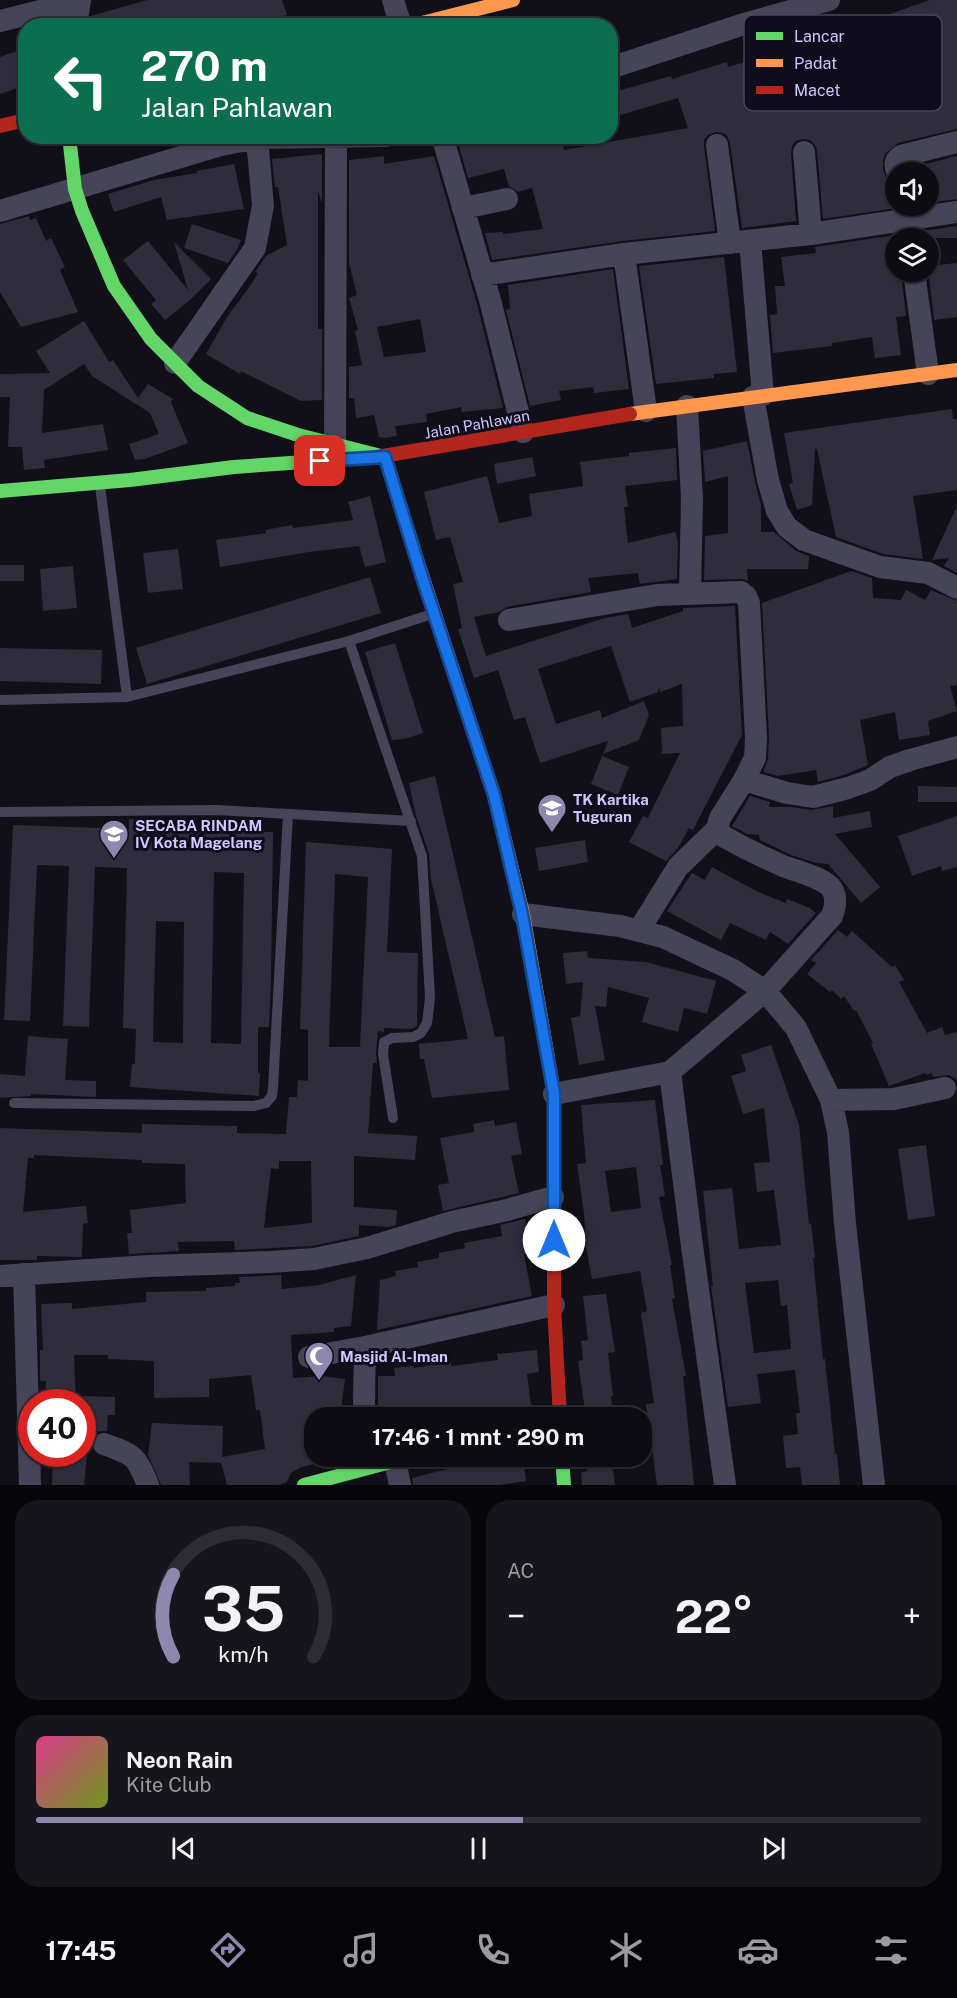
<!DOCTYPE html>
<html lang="id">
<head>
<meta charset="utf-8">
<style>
  :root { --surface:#0d0c12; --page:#16151b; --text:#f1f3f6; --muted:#9a9b9f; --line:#2d2c32; --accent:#8c88ae }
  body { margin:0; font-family:"Public Sans",sans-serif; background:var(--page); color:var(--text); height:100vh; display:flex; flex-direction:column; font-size:22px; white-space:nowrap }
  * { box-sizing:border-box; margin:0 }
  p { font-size:20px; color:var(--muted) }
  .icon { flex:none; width:33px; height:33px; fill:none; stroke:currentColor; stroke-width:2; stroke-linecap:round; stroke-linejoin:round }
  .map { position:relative; height:1485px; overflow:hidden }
  .drawer { display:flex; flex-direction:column; gap:15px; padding:15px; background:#07070a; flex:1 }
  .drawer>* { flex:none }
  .banner { position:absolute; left:18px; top:18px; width:600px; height:126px; border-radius:24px; box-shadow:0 2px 4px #0004,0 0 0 2px var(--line); background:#0b6e4f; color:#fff; overflow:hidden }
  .tools { position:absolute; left:885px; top:162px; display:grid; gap:12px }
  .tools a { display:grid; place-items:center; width:54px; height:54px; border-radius:50%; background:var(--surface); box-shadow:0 2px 4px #0004,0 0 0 2px var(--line); font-size:30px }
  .speed { position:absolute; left:18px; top:1389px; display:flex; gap:12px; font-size:30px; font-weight:700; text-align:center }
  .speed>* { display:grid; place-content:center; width:78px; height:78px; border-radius:50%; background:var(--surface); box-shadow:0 2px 4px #0004,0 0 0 2px var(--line); line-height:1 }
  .speed .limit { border:9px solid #d22; background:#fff; color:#111 }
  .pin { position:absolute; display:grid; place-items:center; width:51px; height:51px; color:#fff; margin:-26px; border-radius:12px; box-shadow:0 3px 9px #0006 }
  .me { position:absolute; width:66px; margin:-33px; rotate:0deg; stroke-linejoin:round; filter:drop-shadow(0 0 4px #0008) }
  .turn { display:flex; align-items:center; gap:21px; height:126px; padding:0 24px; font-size:27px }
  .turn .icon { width:78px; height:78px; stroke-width:2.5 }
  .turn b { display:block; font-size:42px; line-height:51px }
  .big { font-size:45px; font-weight:700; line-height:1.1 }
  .drawer .widget { flex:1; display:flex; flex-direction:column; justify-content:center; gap:9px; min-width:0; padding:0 21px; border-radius:24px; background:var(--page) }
  .drawer .dial { align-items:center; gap:0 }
  .dial svg { height:156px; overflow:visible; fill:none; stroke:var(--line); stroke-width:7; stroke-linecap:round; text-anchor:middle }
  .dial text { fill:var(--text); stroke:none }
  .song { display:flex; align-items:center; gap:18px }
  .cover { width:72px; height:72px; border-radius:9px; background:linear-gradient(135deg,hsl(330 70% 55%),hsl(80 70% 35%)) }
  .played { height:6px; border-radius:3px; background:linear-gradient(90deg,var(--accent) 55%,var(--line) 55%) }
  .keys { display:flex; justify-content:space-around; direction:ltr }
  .heat { display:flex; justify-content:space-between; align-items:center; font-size:33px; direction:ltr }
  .drawer .tiles { flex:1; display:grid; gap:15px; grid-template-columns:1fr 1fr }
  .widget:last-child { grid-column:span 2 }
  .trip { position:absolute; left:304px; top:1407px; width:348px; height:60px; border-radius:24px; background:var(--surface); box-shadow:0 2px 4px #0004,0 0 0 2px var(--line); font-weight:700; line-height:60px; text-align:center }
  .menu { display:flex; height:96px; justify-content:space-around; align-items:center; background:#050507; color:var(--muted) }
  .menu .icon { width:42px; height:42px }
  .menu .current { color:var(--accent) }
  .menu b { font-size:27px; color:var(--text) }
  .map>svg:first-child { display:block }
  .building { fill:#2f2c3c; fill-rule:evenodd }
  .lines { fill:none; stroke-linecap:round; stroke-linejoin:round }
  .lane { stroke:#454459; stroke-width:10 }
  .street { stroke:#454459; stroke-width:22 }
  .fast { stroke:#63d668; stroke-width:14 }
  .slow { stroke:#ff974d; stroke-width:14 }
  .jam { stroke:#b3261e; stroke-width:14 }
  .route-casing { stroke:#114b97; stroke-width:15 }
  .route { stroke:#1a73e8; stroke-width:10 }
  .labels { text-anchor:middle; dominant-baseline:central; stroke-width:6; stroke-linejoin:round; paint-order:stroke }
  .street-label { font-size:15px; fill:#cfc8fe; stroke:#0f0c1c }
  .poi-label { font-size:15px; font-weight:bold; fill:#cfc8fe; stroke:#0f0c1c; text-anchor:start }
  .key { fill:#0f0c1c; stroke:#494460; stroke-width:1.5 }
  .key-label { font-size:16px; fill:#cfc8fe }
</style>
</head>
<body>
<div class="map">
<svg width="957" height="1485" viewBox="0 0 957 1485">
  <rect width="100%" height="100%" fill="#111018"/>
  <path class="building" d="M 147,0 L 282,0 L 287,15 L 253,25 L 252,22 L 240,26 L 90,26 L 91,16 Z
    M 930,0 L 957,0 L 957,129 L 898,143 L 886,153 L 883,160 L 883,170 L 887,181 L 896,185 L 896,206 L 910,206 L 823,219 L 817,150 L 815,145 L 810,140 L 802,139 L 796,141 L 792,146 L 791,153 L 796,221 L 742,228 L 730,143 L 727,136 L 723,133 L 716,132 L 708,135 L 704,140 L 704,146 L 715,231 L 623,241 L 492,260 L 485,233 L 503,232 L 503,234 L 543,229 L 532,188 L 518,192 L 509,186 L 504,169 L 468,178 L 456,136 L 535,136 L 537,143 L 561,136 L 564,150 L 688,128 L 678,98 L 610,118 L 610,93 L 671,76 L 672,79 L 727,62 L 728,67 L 772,54 L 770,50 L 795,41 L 798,49 L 835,36 L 837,41 L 879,27 L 876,19 Z
    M 26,48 L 26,85 L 0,94 L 0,57 Z
    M 322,154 L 322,203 L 318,191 L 318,329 L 322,329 L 322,400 L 301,401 L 241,371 L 240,374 L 206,354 L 227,317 L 250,286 L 258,273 L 255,272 L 266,256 L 287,245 L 278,187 L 275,187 L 272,159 Z
    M 384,156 L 384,164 L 434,156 L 477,304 L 503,408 L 462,412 L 461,407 L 426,414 L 427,422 L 395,426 L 397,436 L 384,438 L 379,437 L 374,415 L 356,418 L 354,398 L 349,398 L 349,367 L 362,365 L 355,331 L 358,330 L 349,298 L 357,295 L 349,263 L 349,160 ZM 420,319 L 426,352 L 384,357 L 377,327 Z
    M 957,156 L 957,199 L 928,203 L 928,172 L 910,172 L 910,168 Z
    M 234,164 L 244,209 L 167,220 L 161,197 L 114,212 L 108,194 L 154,180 L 197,173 L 197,171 Z
    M 29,216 L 30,220 L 36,218 L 46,241 L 51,238 L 65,267 L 60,270 L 78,312 L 21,327 L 0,292 L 0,224 Z
    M 192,224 L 241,240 L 238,248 L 228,263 L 184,248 Z
    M 957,226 L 957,238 L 896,238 L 896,272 L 901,272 L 906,316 L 896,317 L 901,355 L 875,358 L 872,337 L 832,343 L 832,346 L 773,353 L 770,315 L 777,314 L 775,286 L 785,286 L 781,257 L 816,253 L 815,247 Z
    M 148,241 L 188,290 L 174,242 L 211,279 L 191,299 L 165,320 L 151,304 L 156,300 L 123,260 Z
    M 724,257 L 737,372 L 714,374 L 714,378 L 656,384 L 639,266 Z
    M 957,263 L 957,317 L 934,320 L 928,266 Z
    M 613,269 L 629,389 L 594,393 L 593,387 L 559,391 L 561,400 L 530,406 L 506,310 L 510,309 L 508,285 Z
    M 84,321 L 109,362 L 113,360 L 138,398 L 148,384 L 173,399 L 171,402 L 188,443 L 145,459 L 135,460 L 129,444 L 159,434 L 150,413 L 92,376 L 84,364 L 44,390 L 42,433 L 103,424 L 108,450 L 44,460 L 45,468 L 24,470 L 22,447 L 8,447 L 10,397 L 0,397 L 0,374 L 50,373 L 36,351 Z
    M 952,409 L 953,419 L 957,419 L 957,490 L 913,496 L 923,559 L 883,554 L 836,537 L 817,449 L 815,449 L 812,505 L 797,510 L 789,484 L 793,483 L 784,433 Z
    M 747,441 L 755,482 L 761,505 L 761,532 L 774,532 L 796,551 L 809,556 L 808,569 L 747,569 L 748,581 L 741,579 L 704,580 L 705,536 L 728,533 L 728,476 L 705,482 L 703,451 Z
    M 676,448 L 677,480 L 625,486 L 628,507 L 624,507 L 628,543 L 675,532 L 678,541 L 677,579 L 640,584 L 638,573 L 588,578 L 591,592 L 507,607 L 499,612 L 474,617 L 486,656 L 605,618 L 628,614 L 632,628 L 683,611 L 683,608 L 735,606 L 742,735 L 693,830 L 689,828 L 678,848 L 666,861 L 629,842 L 643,816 L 648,818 L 680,753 L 662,754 L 661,728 L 683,726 L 682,684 L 660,692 L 660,687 L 658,692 L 630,702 L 611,646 L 538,669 L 556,724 L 600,710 L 602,718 L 644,701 L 649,715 L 639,740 L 603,754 L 608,741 L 540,763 L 525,717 L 514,720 L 498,670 L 474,678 L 458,629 L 462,628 L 453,584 L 463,582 L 450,537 L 436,540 L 424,492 L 487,476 L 499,523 L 532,516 L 529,494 L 583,486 L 580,462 L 629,456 L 629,453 Z
    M 532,457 L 536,476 L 497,484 L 494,464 Z
    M 370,496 L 386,562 L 365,567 L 359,546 L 309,552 L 220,567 L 216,540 L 266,533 L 265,530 L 292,525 L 293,528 L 353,520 L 348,502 Z
    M 957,506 L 957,573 L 944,566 L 949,558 L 932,560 Z
    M 178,549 L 183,589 L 148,593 L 143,553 Z
    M 0,565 L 24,565 L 24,581 L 0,581 Z
    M 73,566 L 77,608 L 43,611 L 40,569 Z
    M 851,571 L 872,578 L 873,598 L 901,600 L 906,590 L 925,600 L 931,590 L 957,601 L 957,685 L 950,686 L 957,711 L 928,721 L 930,735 L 899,740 L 895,712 L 860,720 L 868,765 L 844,775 L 818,782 L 816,770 L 778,776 L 763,772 L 768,759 L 769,737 L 762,603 Z
    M 370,577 L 381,613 L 147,684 L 136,648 Z
    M 395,643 L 423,733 L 404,739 L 392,740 L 365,652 Z
    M 0,648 L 102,650 L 101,684 L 0,681 Z
    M 602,756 L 629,767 L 618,795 L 591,784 Z
    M 435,776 L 495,1037 L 504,1036 L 509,1090 L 432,1098 L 424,1059 L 420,1059 L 419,1044 L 468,1039 L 431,879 L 429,854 L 416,816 L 409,783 Z
    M 918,786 L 957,787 L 957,802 L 918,802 Z
    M 750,796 L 770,802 L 769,807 L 792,807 L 811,810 L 833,806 L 833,818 L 870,811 L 872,827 L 835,834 L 880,887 L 861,903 L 828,864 L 816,863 L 791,855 L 760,840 L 759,835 L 747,834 L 732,826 Z
    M 957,816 L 957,867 L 942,871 L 941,866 L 912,876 L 898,836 Z
    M 129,819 L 159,820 L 159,830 L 273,832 L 271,980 L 269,1027 L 258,1027 L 258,1073 L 260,1073 L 259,1096 L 130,1087 L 132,1064 L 135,1064 L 136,1029 L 123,1028 L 127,868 L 95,867 L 89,1027 L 63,1026 L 69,866 L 37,865 L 30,1021 L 4,1020 L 13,825 L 129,829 ZM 214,872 L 244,873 L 241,1044 L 211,1043 ZM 156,921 L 184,922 L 183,1043 L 153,1042 Z
    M 585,840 L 588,862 L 539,871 L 535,848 Z
    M 306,842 L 392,849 L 387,952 L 418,953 L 417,1026 L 412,1029 L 384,1028 L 384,1032 L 378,1031 L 376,1053 L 377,1063 L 373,1063 L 368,1133 L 417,1136 L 415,1160 L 354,1156 L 354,1207 L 397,1210 L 396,1225 L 389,1227 L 359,1225 L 359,1236 L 312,1246 L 235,1250 L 234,1241 L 178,1242 L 179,1251 L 129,1254 L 127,1233 L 132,1233 L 130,1210 L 186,1203 L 185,1164 L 142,1163 L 142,1160 L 34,1155 L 34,1158 L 28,1158 L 23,1212 L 86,1206 L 88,1223 L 83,1224 L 82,1257 L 37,1256 L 37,1260 L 0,1260 L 0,1128 L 142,1133 L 142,1124 L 237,1126 L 237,1133 L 286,1134 L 289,1097 L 297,1097 L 298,1080 L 308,1081 L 308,1030 L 300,1029 ZM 335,874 L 368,877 L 360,1047 L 329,1047 ZM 279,1161 L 311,1161 L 312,1223 L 264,1228 L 271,1168 L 279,1169 Z
    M 712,867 L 756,891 L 786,903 L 787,899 L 810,908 L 816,913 L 788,944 L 770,932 L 766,940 L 730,923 L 721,940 L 667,911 L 692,873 L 705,880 Z
    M 838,930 L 847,937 L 852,931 L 892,967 L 895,965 L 904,980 L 899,982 L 927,1033 L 942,1027 L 945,1035 L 957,1032 L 957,1080 L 949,1075 L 933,1077 L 932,1073 L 926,1075 L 925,1073 L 889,1086 L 871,1044 L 873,1043 L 856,1010 L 854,1011 L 844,996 L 841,999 L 832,990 L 830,992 L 807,974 L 816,963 L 811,960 Z
    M 587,951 L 588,958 L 646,962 L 716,981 L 707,1014 L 684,1008 L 678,1032 L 642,1022 L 649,998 L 608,987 L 606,1007 L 595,1006 L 605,1060 L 579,1065 L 571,1018 L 580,1016 L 583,982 L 566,984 L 563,953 Z
    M 28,1036 L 68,1039 L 65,1080 L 96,1081 L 96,1097 L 31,1094 L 31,1096 L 0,1098 L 0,1074 L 25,1076 Z
    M 771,1045 L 799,1125 L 809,1224 L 811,1224 L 815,1258 L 813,1258 L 823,1359 L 825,1359 L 835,1454 L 837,1454 L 840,1485 L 802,1485 L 800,1467 L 786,1468 L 783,1436 L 798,1434 L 796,1413 L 800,1413 L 795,1370 L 757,1374 L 761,1403 L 728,1407 L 711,1286 L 713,1286 L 703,1191 L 732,1188 L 739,1249 L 781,1245 L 774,1190 L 757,1192 L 754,1163 L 770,1162 L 764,1108 L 743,1114 L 731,1076 L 746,1071 L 741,1055 ZM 778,1280 L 781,1306 L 787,1305 L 791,1349 L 754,1353 L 745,1283 Z
    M 655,1100 L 663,1165 L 660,1165 L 665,1196 L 659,1197 L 672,1265 L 670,1265 L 675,1298 L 672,1299 L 686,1376 L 683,1376 L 694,1485 L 657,1485 L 646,1404 L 654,1403 L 641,1313 L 647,1311 L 640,1271 L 592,1279 L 583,1231 L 585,1231 L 584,1213 L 577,1164 L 586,1163 L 581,1105 ZM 636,1167 L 641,1208 L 611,1212 L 605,1171 Z
    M 494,1120 L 495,1126 L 516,1122 L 522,1154 L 511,1156 L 519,1193 L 443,1211 L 438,1185 L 449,1183 L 440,1138 L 474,1132 L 473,1124 Z
    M 926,1145 L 935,1216 L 908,1220 L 898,1149 Z
    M 525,1219 L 532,1253 L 524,1254 L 532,1296 L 377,1330 L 380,1280 L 396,1276 L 395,1271 L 418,1267 L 417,1262 L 439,1258 L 439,1253 L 465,1248 L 464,1243 L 502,1236 L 500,1225 Z
    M 281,1275 L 282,1289 L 319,1285 L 356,1275 L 351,1326 L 334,1328 L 334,1332 L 291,1335 L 293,1378 L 321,1376 L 345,1379 L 340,1418 L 315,1418 L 315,1456 L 341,1456 L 299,1468 L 291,1473 L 287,1482 L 279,1485 L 227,1485 L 221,1463 L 189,1462 L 190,1485 L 161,1485 L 148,1455 L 152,1423 L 223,1426 L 222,1457 L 265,1449 L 260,1410 L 256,1410 L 251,1375 L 209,1379 L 209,1397 L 154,1398 L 154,1361 L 108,1359 L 108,1355 L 74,1355 L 76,1402 L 45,1402 L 46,1381 L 41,1381 L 40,1379 L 40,1350 L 43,1350 L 41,1304 L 72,1303 L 72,1309 L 146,1302 L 146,1292 L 206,1291 L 206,1288 L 235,1286 L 235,1283 L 240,1283 L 239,1277 Z
    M 606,1294 L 615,1352 L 608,1353 L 613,1396 L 611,1397 L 613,1418 L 586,1418 L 578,1361 L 583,1360 L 581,1341 L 588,1340 L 583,1296 Z
    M 537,1350 L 539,1372 L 527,1374 L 531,1406 L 496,1412 L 497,1418 L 428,1418 L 426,1405 L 390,1410 L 389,1418 L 378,1418 L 378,1376 L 395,1376 L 394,1368 L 413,1366 L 414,1368 L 451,1362 L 451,1366 L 498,1360 L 497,1354 Z
    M 82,1396 L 115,1397 L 115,1415 L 108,1415 L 107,1431 L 82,1432 Z
    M 53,1454 L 87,1454 L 84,1485 L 52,1485 Z
    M 466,1456 L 523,1456 L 526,1481 L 500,1485 L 413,1485 L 412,1478 L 467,1464 Z
    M 585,1456 L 611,1456 L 615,1485 L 582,1485 L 581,1472 L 587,1471 Z"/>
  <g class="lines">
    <path class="lane" d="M 100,486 L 127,697
      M 0,700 L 127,697 L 349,641
      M 0,812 L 217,810 L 411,821
      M 14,1103 L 254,1106 L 266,1103 L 272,1096 L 273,1088 L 288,814
      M 393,1118 L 383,1054 L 384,1042 L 392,1038 L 413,1037 L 421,1033 L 427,1023 L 430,998 L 422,856 L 349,641 L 432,614"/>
    <path class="street" d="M 393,0 L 401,26
      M 0,21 L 80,1
      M 76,26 L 80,0
      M 610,68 L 744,24 L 829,0
      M 443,139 L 490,300 L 523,432
      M 717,145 L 730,243
      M 804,152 L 811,234
      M 897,172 C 895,165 894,161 901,156 L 957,142
      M 463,208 L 507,199
      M 0,211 L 221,145 L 257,138 L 386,136
      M 750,241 L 763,395
      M 624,254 L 646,411
      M 914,272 L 928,374
      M 482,275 L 624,254 L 811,234 L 957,212
      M 175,363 L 255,248 L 263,206 L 257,138
      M 753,397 L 768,480 L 777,511 L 787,527 L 804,540 L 880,567 L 928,573 L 957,588
      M 687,406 L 692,499 L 690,593
      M 335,445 L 336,138
      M 509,620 L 657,595 L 741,592 L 746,596 L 749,603 L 756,738 L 755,758 L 744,780
      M 523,914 L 620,926 L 663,937 L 733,970 L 765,991 L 796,1028 L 831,1100 L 838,1132 L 845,1224 L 874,1485
      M 639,930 L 678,867 L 717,829
      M 670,1072 L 692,1246 L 725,1485
      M 554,1094 L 670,1072 L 765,991 L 832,916 C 835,908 837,897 832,889 C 824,877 794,871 781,865 C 760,856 740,846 721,835 L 717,829 L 720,818 L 744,780 L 787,793 L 813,797 L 848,788 L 870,780 L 890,767 L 910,760 L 957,747
      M 831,1100 L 894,1099 L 945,1088
      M 24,1274 L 30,1485
      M 0,1276 L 149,1266 L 270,1262 L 314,1259 L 367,1248 L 452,1222 L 507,1210 L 553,1197
      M 365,1347 L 364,1402 L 365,1418
      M 309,1357 L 365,1347 L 554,1305
      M 104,1444 C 134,1455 136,1455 148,1485
      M 395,1461 L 400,1485"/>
    <path class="fast" d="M 69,136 L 75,189 L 82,211 L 114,286 L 151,339 L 198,386 L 247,418 L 298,435 L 385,457 L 420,569
      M 0,491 L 130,480 L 234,467 L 377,457
      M 562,1456 L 564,1485
      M 304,1485 L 413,1456"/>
    <path class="slow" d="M 410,26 L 513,0
      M 630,414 L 957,370
      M 420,569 L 494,795 L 523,914 L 548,1058"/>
    <path class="jam" d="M 0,126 L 26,120
      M 377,457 L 630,414
      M 548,1058 L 554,1094 L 554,1305 L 560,1418"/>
  </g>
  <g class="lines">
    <g class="route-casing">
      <path id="route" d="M 320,461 L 385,457 L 423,580 L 494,795 L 522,914 L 554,1094 L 554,1240"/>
    </g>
    <use href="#route" class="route"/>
  </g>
  <defs>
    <g id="school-pin" transform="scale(1.5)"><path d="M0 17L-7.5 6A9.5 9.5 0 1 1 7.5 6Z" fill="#8c88ae" stroke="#0f0c1c"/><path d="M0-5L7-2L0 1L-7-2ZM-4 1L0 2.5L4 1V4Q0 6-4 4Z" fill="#fff"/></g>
    <g id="mosque-pin" transform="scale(1.5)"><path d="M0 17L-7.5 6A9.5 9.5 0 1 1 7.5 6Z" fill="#8c88ae" stroke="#0f0c1c"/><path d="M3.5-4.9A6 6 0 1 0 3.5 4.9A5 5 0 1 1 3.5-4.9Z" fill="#fff"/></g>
  </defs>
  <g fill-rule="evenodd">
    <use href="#school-pin" x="552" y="808"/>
    <use href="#school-pin" x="114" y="834"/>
    <use href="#mosque-pin" x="319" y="1356"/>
  </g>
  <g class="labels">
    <g class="street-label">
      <text transform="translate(477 424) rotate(-10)">Jalan Pahlawan</text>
    </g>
    <g class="poi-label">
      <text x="573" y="799">TK Kartika<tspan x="573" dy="17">Tuguran</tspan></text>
      <text x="135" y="825">SECABA RINDAM<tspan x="135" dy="17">IV Kota Magelang</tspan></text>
      <text x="340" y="1356">Masjid Al-Iman</text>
    </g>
  </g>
  <rect x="744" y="15" width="198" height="96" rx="9" class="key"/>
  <rect x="756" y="32" width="27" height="8" fill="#63d668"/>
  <rect x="756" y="59" width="27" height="8" fill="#ff974d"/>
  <rect x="756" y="86" width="27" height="8" fill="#b3261e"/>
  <g class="key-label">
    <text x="794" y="42">Lancar</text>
    <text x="794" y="69">Padat</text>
    <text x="794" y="96">Macet</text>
  </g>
</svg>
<div class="tools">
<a><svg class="icon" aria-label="sound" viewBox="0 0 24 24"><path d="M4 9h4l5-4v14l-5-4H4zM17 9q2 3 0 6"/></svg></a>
<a><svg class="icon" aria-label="layers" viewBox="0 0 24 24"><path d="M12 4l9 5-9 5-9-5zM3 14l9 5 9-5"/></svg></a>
</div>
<div class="speed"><div class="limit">40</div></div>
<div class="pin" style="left:320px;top:461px;background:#d93025"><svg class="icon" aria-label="arrive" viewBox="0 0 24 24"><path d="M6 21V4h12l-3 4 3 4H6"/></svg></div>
<svg class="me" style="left:554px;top:1240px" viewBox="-20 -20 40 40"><circle r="19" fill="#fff"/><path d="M0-13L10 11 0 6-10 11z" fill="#1a73e8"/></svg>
<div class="trip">17:46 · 1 mnt · 290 m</div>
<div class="banner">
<div class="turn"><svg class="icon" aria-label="left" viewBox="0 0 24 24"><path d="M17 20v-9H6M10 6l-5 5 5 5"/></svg><div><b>270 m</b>Jalan Pahlawan</div></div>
</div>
</div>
<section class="drawer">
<div class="tiles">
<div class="widget dial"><svg viewBox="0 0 100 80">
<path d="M14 69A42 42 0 1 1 86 69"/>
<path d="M14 69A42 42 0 0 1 14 27" stroke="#8c88ae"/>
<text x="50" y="56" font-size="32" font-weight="700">35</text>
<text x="50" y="72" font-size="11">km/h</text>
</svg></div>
<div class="widget"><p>AC</p>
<div class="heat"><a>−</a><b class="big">22°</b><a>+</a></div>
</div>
<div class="widget">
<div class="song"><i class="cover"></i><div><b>Neon Rain</b><p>Kite Club</p></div></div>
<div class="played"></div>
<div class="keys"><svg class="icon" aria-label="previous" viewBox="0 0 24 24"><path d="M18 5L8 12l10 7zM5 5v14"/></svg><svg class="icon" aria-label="pause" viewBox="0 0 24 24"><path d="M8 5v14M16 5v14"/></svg><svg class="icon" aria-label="next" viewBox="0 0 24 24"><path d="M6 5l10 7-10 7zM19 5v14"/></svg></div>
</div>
</div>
</section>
<nav class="menu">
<b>17:45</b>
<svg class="icon current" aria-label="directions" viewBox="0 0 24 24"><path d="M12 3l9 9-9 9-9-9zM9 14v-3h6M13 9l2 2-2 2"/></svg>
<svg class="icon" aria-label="music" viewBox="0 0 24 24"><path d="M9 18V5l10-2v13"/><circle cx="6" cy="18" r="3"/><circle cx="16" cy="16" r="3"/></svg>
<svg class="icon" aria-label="phone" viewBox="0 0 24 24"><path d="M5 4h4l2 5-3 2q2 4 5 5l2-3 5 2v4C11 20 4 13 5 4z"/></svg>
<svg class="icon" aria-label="climate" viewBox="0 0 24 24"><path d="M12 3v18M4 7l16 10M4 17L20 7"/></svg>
<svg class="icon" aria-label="car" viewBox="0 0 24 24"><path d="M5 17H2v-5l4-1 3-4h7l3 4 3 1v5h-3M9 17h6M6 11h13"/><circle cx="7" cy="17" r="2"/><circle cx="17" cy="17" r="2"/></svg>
<svg class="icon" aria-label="filters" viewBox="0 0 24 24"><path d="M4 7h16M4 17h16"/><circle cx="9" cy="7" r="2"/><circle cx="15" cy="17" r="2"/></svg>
</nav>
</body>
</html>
